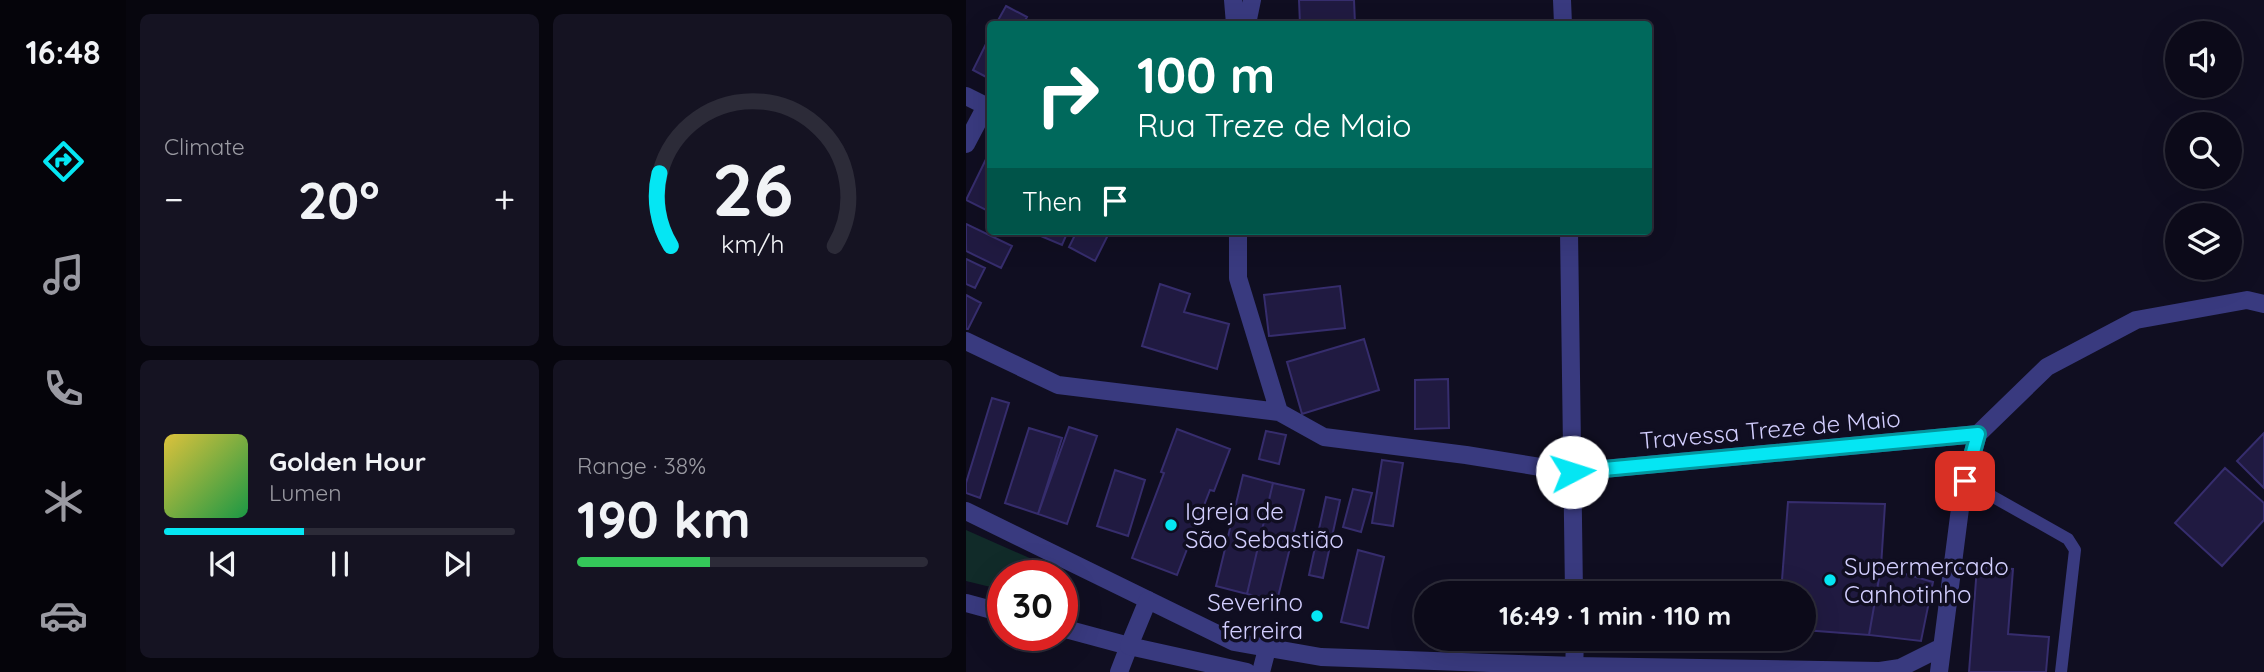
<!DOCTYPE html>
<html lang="en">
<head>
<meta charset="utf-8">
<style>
  :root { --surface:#0c0a19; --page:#151322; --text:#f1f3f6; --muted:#9a9aa2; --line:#2c2b38; --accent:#05e6f3 }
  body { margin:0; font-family:Quicksand,sans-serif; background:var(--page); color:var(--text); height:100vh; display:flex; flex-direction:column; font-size:26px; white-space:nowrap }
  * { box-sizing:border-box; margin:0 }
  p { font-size:23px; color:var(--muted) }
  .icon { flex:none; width:38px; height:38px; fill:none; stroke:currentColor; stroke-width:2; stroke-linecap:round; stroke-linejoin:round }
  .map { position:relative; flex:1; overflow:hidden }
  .details { display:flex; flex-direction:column; gap:14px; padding:14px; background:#07060e; width:840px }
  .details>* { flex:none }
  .hud { position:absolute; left:21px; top:21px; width:665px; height:214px; border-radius:7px; box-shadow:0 7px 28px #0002,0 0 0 2px var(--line); background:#00695c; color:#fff; overflow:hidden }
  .controls { position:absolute; left:1199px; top:21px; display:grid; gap:14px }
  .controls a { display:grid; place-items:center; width:77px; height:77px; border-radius:50%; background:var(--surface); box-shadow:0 7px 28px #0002,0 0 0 2px var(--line); font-size:35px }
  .speed { position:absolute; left:21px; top:560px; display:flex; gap:14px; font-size:35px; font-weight:700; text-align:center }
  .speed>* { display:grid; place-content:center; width:91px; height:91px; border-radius:50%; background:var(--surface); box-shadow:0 7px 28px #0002,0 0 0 2px var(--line); line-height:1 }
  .speed .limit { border:10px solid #d22; background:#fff; color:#111 }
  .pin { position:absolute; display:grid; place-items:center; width:60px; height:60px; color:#fff; margin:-30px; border-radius:14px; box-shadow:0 4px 10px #0006 }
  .me { position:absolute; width:77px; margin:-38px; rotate:85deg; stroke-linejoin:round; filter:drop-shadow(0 0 5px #0008) }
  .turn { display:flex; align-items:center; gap:24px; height:147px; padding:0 35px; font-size:32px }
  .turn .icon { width:91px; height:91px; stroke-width:2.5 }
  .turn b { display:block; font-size:49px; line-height:60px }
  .then { display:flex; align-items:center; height:66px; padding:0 35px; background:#0003; gap:14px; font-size:26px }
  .big { font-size:52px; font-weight:700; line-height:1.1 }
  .details .widget { flex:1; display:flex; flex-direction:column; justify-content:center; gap:10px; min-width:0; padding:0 24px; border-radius:10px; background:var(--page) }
  .details .dial { align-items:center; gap:0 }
  .dial svg { height:182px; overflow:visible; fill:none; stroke:var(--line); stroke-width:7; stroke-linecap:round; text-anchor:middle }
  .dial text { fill:var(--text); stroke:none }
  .song { display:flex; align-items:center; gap:21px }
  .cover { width:84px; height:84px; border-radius:10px; background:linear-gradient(135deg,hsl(50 70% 55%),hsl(140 70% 35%)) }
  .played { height:7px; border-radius:4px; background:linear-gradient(90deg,var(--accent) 40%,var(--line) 40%) }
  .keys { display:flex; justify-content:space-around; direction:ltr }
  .heat { display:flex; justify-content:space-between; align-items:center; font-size:38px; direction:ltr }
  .charge { height:10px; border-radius:5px; background:linear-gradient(90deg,#34c759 38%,var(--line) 0) }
  .details .tiles { flex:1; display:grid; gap:14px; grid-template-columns:repeat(2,1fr) }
  .trip { position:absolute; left:448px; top:581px; width:402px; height:70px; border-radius:35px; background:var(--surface); box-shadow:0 7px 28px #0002,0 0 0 2px var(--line); font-weight:700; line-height:70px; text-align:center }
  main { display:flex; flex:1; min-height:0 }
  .tab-bar { display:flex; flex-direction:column; width:126px; justify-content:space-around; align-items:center; background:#05040a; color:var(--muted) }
  .tab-bar .icon { width:49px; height:49px }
  .tab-bar .current { color:var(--accent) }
  .tab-bar b { font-size:32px; color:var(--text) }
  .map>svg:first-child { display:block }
  .green { fill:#112b29 }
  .building { fill:#201a41; stroke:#362d6d; stroke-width:2 }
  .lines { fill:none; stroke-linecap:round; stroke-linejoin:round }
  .service { stroke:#393a7f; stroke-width:12 }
  .minor { stroke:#393a7f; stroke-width:18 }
  .tertiary { stroke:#393a7f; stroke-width:18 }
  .route-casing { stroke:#03969e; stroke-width:18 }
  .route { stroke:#05e6f3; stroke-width:12 }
  .poi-dot { fill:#05e6f3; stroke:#100e21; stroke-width:2.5 }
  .labels { text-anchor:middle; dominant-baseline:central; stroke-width:7; stroke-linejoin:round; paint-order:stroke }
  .street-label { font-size:24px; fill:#d2cefe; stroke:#100e21 }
  .poi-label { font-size:24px; fill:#d2cefe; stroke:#100e21; text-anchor:start }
</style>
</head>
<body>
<main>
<nav class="tab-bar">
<b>16:48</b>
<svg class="icon current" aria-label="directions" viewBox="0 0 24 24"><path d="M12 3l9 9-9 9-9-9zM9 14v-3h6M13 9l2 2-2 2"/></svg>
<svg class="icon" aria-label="music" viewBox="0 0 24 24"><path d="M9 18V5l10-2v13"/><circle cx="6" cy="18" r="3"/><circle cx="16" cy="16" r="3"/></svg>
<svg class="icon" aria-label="phone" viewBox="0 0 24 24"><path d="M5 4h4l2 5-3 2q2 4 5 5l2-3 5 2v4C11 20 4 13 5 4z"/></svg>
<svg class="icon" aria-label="climate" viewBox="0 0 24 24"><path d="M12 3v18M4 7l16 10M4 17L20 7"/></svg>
<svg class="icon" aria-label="car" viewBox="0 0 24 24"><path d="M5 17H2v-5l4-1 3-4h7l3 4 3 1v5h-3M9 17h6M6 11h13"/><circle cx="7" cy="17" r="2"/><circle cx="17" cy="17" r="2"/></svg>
</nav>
<section class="details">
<div class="tiles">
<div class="widget"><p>Climate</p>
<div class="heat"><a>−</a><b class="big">20°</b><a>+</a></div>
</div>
<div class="widget dial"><svg viewBox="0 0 100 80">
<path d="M14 69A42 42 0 1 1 86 69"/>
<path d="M14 69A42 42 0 0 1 9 37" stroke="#05e6f3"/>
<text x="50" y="56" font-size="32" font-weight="700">26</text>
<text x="50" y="72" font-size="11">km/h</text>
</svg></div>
<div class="widget">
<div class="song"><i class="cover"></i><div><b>Golden Hour</b><p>Lumen</p></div></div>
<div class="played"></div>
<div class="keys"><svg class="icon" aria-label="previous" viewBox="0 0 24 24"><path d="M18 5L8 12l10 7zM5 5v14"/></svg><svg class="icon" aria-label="pause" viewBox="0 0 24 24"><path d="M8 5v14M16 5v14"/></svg><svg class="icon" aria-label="next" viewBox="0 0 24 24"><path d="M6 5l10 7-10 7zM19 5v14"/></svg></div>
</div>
<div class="widget"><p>Range · 38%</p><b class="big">190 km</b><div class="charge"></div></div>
</div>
</section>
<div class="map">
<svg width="1298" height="672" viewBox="0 0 1298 672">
  <rect width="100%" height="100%" fill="#100e21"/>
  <path class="green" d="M 0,530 L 104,576 L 96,593 L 96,576 L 37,576 L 37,590 L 0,581 Z"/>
  <path class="building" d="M 333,0 L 388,0 L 389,24 L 334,24 Z
    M 40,6 L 61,17 L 57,24 L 30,24 Z
    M 24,36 L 24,79 L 7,70 Z
    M 24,151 L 24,212 L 0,200 Z
    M 0,224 L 46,246 L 35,268 L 0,251 Z
    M 63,231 L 102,231 L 96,245 Z
    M 111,231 L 144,231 L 129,261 L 103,247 Z
    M 297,231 L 345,231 L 297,233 Z
    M 0,259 L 19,268 L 9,288 L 0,284 Z
    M 194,284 L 224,294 L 218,312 L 263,324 L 251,369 L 176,346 Z
    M 374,286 L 379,328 L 303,336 L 298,295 Z
    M 0,295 L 15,303 L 2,329 L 0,329 Z
    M 398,339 L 413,390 L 336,414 L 321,362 Z
    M 482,379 L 483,428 L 449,429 L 449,380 Z
    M 26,398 L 43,403 L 14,498 L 0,493 L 0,483 Z
    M 103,427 L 131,436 L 101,524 L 72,514 Z
    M 63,428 L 96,438 L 72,514 L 39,503 Z
    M 211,429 L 264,449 L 248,491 L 244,490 L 211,575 L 166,558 L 198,473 L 195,472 Z
    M 300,431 L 320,435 L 313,464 L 293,459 Z
    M 1298,433 L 1298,488 L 1271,461 Z
    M 416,460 L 437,463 L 427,526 L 406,523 Z
    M 1259,468 L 1298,503 L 1298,520 L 1256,566 L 1209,523 Z
    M 149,470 L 179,480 L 162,536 L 131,526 Z
    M 277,475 L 307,483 L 281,594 L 250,586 Z
    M 307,483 L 338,490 L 311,601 L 281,594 Z
    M 387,489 L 406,493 L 395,532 L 377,527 Z
    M 360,497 L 374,500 L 357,578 L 343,575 Z
    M 822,502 L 919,504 L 915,567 L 903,635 L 838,630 L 838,593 L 815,593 Z
    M 392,550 L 418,557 L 402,628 L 375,622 Z
    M 915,567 L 967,582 L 955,641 L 903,635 Z
    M 1011,567 L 1047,569 L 1042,634 L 1083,637 L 1080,672 L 1003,672 Z"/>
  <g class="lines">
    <path class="service" d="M 999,481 L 1102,539 L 1109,550 L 1095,672"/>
    <path class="minor" d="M 267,0 L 269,24
      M 596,0 L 597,24
      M 281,24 L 286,0
      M 0,96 L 24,108
      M 0,144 L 20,106
      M 272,231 L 272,278 L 313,412
      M 603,231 L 608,593
      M 0,341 L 92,385 L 313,412 L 358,437 L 500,455 L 605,472 L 1012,434
      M 0,511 L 182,600
      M 0,603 L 37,613
      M 96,628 L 163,646 L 153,672
      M 608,672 L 609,639"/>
    <path class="tertiary" d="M 281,672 L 163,646 L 182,600 L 268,642 L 355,657 L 609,666 L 914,671 L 934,668 L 976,647
      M 295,672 L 301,649
      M 973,672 L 996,493 L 1012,434 L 1081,367 L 1170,320 L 1281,300 L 1298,304"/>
  </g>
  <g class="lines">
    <g class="route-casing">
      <path id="route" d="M 606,472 L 1012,434 L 999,481"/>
    </g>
    <use href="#route" class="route"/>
  </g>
  <g class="poi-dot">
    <circle cx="205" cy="525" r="7"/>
    <circle cx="864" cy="580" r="7"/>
    <circle cx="351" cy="616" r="7"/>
  </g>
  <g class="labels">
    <g class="street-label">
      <text transform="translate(804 429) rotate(-5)">Travessa Treze de Maio</text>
    </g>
    <g class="poi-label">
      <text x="219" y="511">Igreja de<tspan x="219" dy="28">São Sebastião</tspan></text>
      <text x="878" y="566">Supermercado<tspan x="878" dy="28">Canhotinho</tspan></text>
      <text x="337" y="602" text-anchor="end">Severino<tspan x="337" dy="28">ferreira</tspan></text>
    </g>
  </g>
</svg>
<div class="controls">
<a><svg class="icon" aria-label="sound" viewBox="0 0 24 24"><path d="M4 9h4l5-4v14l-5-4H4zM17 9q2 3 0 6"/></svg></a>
<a><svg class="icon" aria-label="search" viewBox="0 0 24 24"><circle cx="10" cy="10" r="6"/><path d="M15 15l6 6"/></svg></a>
<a><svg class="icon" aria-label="layers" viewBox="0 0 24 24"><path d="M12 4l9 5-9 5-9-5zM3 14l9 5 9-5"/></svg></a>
</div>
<div class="speed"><div class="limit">30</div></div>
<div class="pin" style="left:999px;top:481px;background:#d93025"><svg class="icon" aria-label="arrive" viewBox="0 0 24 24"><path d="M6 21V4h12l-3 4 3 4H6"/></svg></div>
<svg class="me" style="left:606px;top:472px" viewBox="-20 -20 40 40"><circle r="19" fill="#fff"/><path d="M0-13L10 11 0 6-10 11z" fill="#05e6f3"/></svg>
<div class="trip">16:49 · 1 min · 110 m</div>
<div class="hud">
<div class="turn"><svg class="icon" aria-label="right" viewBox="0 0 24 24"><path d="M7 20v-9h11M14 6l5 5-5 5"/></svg><div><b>100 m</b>Rua Treze de Maio</div></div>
<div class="then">Then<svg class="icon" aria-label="arrive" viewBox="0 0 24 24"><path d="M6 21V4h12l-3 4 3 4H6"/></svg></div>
</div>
</div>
</main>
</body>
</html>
